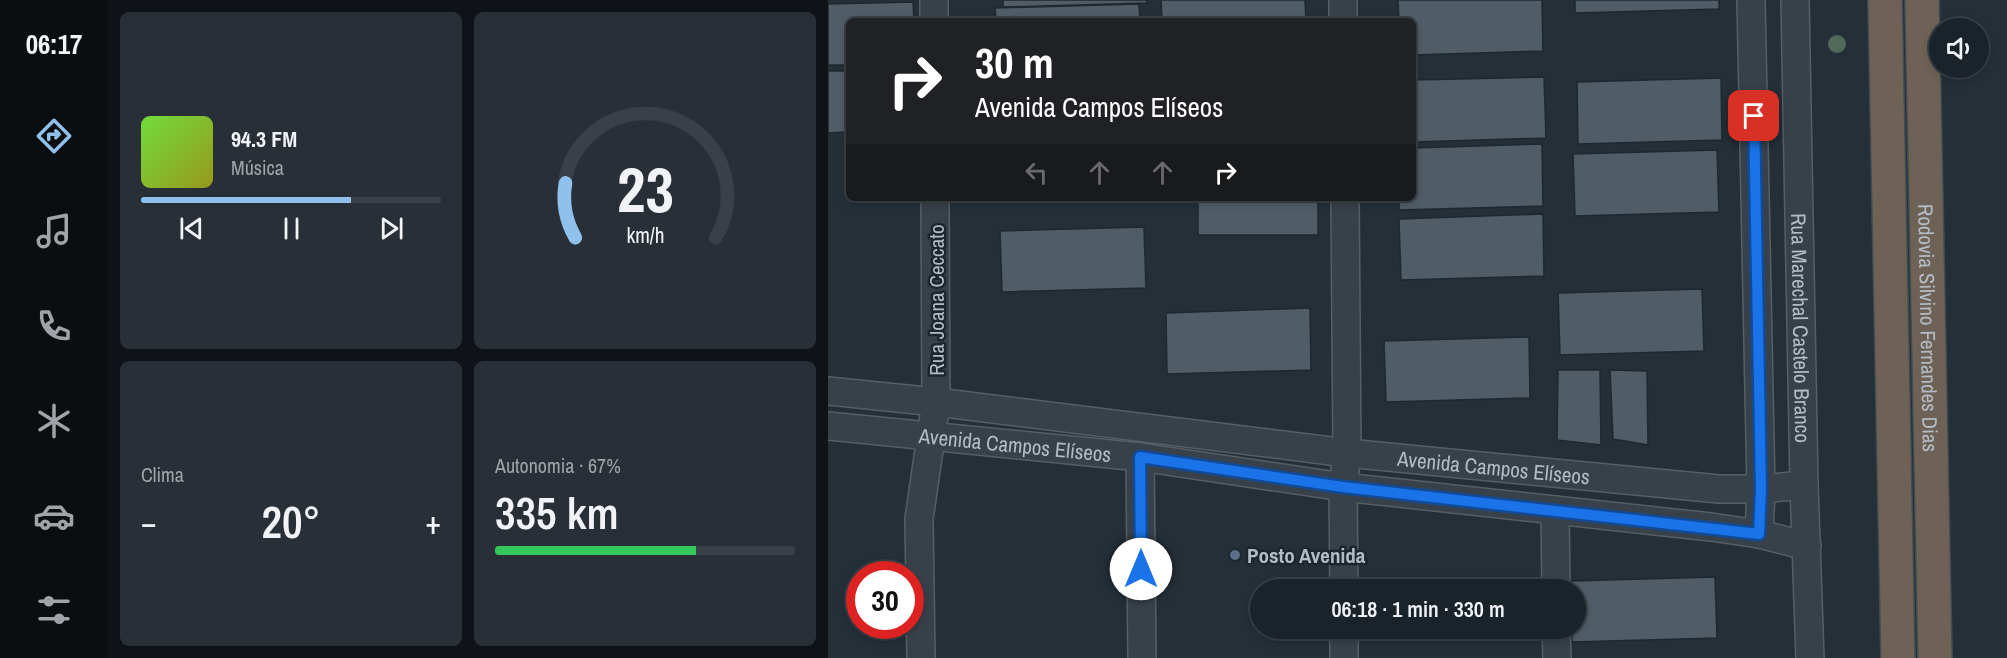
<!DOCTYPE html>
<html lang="pt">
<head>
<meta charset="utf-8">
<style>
  :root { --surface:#1b232a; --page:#282f36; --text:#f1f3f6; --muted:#a0a4a8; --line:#394047; --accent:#90c0ec }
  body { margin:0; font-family:"Archivo Narrow",sans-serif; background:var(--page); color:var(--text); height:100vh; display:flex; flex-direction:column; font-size:22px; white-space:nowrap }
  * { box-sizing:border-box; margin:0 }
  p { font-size:20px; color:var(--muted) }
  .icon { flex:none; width:33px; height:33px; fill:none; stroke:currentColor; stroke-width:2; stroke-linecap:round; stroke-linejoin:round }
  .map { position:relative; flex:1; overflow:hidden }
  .panel { display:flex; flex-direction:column; gap:12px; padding:12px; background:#0f1317; width:720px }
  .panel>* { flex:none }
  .guide { position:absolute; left:18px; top:18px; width:570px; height:183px; border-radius:9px; box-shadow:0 3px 9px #0003,0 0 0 2px var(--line); background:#202124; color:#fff; overflow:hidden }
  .controls { position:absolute; left:1101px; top:18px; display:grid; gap:12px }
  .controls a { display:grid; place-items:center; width:60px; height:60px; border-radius:50%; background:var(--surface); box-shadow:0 3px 9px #0003,0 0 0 2px var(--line); font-size:30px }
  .speed { position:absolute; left:18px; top:561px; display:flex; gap:12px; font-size:30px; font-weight:700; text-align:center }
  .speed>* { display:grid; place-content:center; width:78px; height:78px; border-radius:50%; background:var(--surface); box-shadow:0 3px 9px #0003,0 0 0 2px var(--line); line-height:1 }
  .speed .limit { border:9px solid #d22; background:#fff; color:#111 }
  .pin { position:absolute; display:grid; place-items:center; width:51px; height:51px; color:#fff; margin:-26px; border-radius:12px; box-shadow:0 3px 9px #0006 }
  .me { position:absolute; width:66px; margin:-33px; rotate:0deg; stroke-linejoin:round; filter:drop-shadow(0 0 4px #0008) }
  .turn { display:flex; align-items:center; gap:21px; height:126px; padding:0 30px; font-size:27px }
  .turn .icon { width:78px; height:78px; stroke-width:2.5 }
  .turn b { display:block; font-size:42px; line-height:51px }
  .lanes { display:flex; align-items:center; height:57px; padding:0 30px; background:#0003; justify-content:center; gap:30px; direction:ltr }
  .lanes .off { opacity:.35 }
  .big { font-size:45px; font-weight:600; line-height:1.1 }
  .panel .tile { flex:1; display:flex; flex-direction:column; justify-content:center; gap:9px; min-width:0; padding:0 21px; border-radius:9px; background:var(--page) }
  .panel .dial { align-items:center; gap:0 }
  .dial svg { height:156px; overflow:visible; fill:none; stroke:var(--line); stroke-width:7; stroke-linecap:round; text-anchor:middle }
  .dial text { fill:var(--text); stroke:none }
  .song { display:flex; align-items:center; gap:18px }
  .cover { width:72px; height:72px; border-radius:9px; background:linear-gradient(135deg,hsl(100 70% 55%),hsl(60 70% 35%)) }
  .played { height:6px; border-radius:3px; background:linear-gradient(90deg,var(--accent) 70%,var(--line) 70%) }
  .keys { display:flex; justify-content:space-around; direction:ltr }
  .heat { display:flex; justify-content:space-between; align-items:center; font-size:33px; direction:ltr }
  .charge { height:9px; border-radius:4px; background:linear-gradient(90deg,#34c759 67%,var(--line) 0) }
  .panel .tiles { flex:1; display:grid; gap:12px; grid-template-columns:repeat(2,1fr) }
  .trip { position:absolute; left:422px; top:579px; width:336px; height:60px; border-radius:30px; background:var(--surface); box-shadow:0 3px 9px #0003,0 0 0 2px var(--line); font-weight:600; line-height:60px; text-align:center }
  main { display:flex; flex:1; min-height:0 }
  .dock { display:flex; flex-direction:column; width:108px; justify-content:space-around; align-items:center; background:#0b0e11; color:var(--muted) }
  .dock .icon { width:42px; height:42px }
  .dock .current { color:var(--accent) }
  .dock b { font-size:27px; color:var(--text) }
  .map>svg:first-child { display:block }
  .building { fill:#505c66; stroke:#1f282f; stroke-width:1.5 }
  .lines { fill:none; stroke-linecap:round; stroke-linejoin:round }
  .minor-casing { stroke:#565f66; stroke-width:30 }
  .highway-casing { stroke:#434c53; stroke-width:36 }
  .minor { stroke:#384149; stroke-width:27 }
  .highway { stroke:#6e6156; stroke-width:33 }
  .tree { fill:#50695b }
  .route-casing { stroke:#114b97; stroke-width:15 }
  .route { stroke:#1a73e8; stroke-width:10 }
  .service-dot { fill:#5c6f8a; stroke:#1d262d; stroke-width:2 }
  .labels { text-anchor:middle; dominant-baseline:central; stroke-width:5; stroke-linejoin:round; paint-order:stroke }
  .street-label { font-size:21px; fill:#b3bcc4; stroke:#1d262d }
  .poi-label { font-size:21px; font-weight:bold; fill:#b3bcc4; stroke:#1d262d; text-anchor:start }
</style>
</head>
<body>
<main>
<nav class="dock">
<b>06:17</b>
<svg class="icon current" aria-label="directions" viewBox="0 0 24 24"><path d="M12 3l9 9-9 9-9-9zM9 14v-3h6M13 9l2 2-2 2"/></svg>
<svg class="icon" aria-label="music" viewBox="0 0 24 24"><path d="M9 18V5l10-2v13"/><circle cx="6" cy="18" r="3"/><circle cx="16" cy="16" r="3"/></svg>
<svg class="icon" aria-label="phone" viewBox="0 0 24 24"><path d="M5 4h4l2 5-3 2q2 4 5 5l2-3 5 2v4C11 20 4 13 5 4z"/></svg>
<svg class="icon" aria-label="climate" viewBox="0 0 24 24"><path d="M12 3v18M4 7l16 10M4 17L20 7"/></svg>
<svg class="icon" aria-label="car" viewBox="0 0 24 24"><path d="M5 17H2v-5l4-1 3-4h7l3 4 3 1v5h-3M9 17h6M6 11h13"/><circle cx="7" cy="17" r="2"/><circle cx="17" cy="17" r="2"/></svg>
<svg class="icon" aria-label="filters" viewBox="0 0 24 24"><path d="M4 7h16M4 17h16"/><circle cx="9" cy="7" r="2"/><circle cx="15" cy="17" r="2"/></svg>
</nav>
<section class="panel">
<div class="tiles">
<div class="tile">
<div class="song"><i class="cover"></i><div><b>94.3 FM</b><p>Música</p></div></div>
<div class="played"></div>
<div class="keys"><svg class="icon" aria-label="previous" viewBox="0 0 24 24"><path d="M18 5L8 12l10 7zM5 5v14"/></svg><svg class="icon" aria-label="pause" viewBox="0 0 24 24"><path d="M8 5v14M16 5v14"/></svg><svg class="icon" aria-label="next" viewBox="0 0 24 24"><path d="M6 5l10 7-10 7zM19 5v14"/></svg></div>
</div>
<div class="tile dial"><svg viewBox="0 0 100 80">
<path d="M14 69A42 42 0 1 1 86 69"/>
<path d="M14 69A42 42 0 0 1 9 41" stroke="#90c0ec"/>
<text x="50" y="56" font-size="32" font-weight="700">23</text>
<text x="50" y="72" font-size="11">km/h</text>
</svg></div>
<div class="tile"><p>Clima</p>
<div class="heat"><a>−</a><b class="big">20°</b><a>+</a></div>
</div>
<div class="tile"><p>Autonomia · 67%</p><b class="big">335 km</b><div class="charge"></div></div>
</div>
</section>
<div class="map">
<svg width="1179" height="658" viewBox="0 0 1179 658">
  <rect width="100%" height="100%" fill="#242f38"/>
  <path class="building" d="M 175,0 L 319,0 L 319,3 L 175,7 Z
    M 333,0 L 477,0 L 478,21 L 334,21 Z
    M 570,0 L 714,0 L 715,51 L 585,55 L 585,21 L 571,21 Z
    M 747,0 L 891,0 L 891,9 L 747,13 Z
    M 85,2 L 86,21 L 21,21 L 21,65 L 0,65 L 0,4 Z
    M 311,4 L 312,21 L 168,21 L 167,8 Z
    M 0,71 L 21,71 L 21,132 L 0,133 Z
    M 716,77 L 718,138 L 585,142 L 585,80 Z
    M 893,78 L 894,140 L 750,144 L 749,82 Z
    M 714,144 L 715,206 L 571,210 L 571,198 L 585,198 L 585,148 Z
    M 889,150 L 891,212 L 747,216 L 745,154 Z
    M 370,198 L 490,198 L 490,235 L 370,235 Z
    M 715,214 L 716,276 L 573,280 L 571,219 Z
    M 316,227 L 318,288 L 174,292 L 172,231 Z
    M 874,289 L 876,351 L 732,355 L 730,293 Z
    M 482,308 L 483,370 L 339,374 L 338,313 Z
    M 701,337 L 702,398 L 558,402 L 556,341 Z
    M 730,370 L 772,370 L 773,445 L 729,440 Z
    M 782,370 L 819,371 L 820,445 L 785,439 Z
    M 887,577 L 889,638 L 744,642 L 744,628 L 747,628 L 747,590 L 743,590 L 743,581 Z"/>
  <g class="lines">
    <g class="minor-casing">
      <g id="minor">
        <path d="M 106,0 L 106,21"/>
        <path d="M 515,0 L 515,21"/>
        <path d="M 923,0 L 933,489 L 931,534"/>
        <path id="s1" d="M 967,0 L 976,485 L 982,658"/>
        <path id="s2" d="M 0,391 L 108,402 L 519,453 L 891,489 L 933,489 L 976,485"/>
        <path id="s3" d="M 0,426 L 312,457 L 515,487 L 883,527 L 931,534 L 979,546"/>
        <path d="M 312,457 L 314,658"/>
        <path d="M 727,510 L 728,590"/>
        <path d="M 516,590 L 515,487 L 519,453 L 517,198"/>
        <path d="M 516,628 L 516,658"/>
        <path d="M 728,628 L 729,658"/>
        <path d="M 93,658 L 91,519 L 108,402 L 107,198"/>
      </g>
    </g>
    <g class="highway-casing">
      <g id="highway">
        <path d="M 1057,0 L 1070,658"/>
        <path id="s4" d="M 1094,0 L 1107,658"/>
      </g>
    </g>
    <use href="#minor" class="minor"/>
    <use href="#highway" class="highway"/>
  </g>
  <circle class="tree" cx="1009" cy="44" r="9"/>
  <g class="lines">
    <g class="route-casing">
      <path id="route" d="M 313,569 L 312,457 L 515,487 L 931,534 L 933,489 L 926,116"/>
    </g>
    <use href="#route" class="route"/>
  </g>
  <circle class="service-dot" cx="407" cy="555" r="6"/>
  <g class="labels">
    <g class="street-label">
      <text transform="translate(108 300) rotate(-90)">Rua Joana Ceccato</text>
      <text stroke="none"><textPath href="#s1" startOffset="328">Rua Marechal Castelo Branco</textPath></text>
      <text stroke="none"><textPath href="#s4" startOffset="328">Rodovia Silvino Fernandes Dias</textPath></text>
      <text stroke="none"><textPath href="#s3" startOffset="188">Avenida Campos Elíseos</textPath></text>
      <text stroke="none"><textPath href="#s2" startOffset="670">Avenida Campos Elíseos</textPath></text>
    </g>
    <g class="poi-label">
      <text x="419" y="555">Posto Avenida</text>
    </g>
  </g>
</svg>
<div class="controls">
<a><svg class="icon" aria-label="sound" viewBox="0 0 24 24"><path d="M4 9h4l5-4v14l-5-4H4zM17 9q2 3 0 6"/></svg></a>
</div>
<div class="speed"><div class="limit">30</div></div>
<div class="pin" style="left:926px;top:116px;background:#d93025"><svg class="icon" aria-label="arrive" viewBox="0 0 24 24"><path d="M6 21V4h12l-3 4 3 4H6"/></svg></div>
<svg class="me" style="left:313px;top:569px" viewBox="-20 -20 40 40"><circle r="19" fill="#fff"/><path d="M0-13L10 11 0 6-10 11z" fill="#1a73e8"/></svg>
<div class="trip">06:18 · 1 min · 330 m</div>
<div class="guide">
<div class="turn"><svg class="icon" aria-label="right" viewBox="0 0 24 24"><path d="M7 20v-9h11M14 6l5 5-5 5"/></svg><div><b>30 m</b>Avenida Campos Elíseos</div></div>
<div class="lanes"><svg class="icon off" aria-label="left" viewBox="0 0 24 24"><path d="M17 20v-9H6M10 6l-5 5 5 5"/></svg><svg class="icon off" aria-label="ahead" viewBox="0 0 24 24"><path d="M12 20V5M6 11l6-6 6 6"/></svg><svg class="icon off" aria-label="ahead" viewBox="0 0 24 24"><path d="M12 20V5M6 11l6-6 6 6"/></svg><svg class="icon" aria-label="right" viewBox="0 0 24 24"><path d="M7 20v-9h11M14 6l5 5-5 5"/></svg></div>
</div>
</div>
</main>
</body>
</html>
